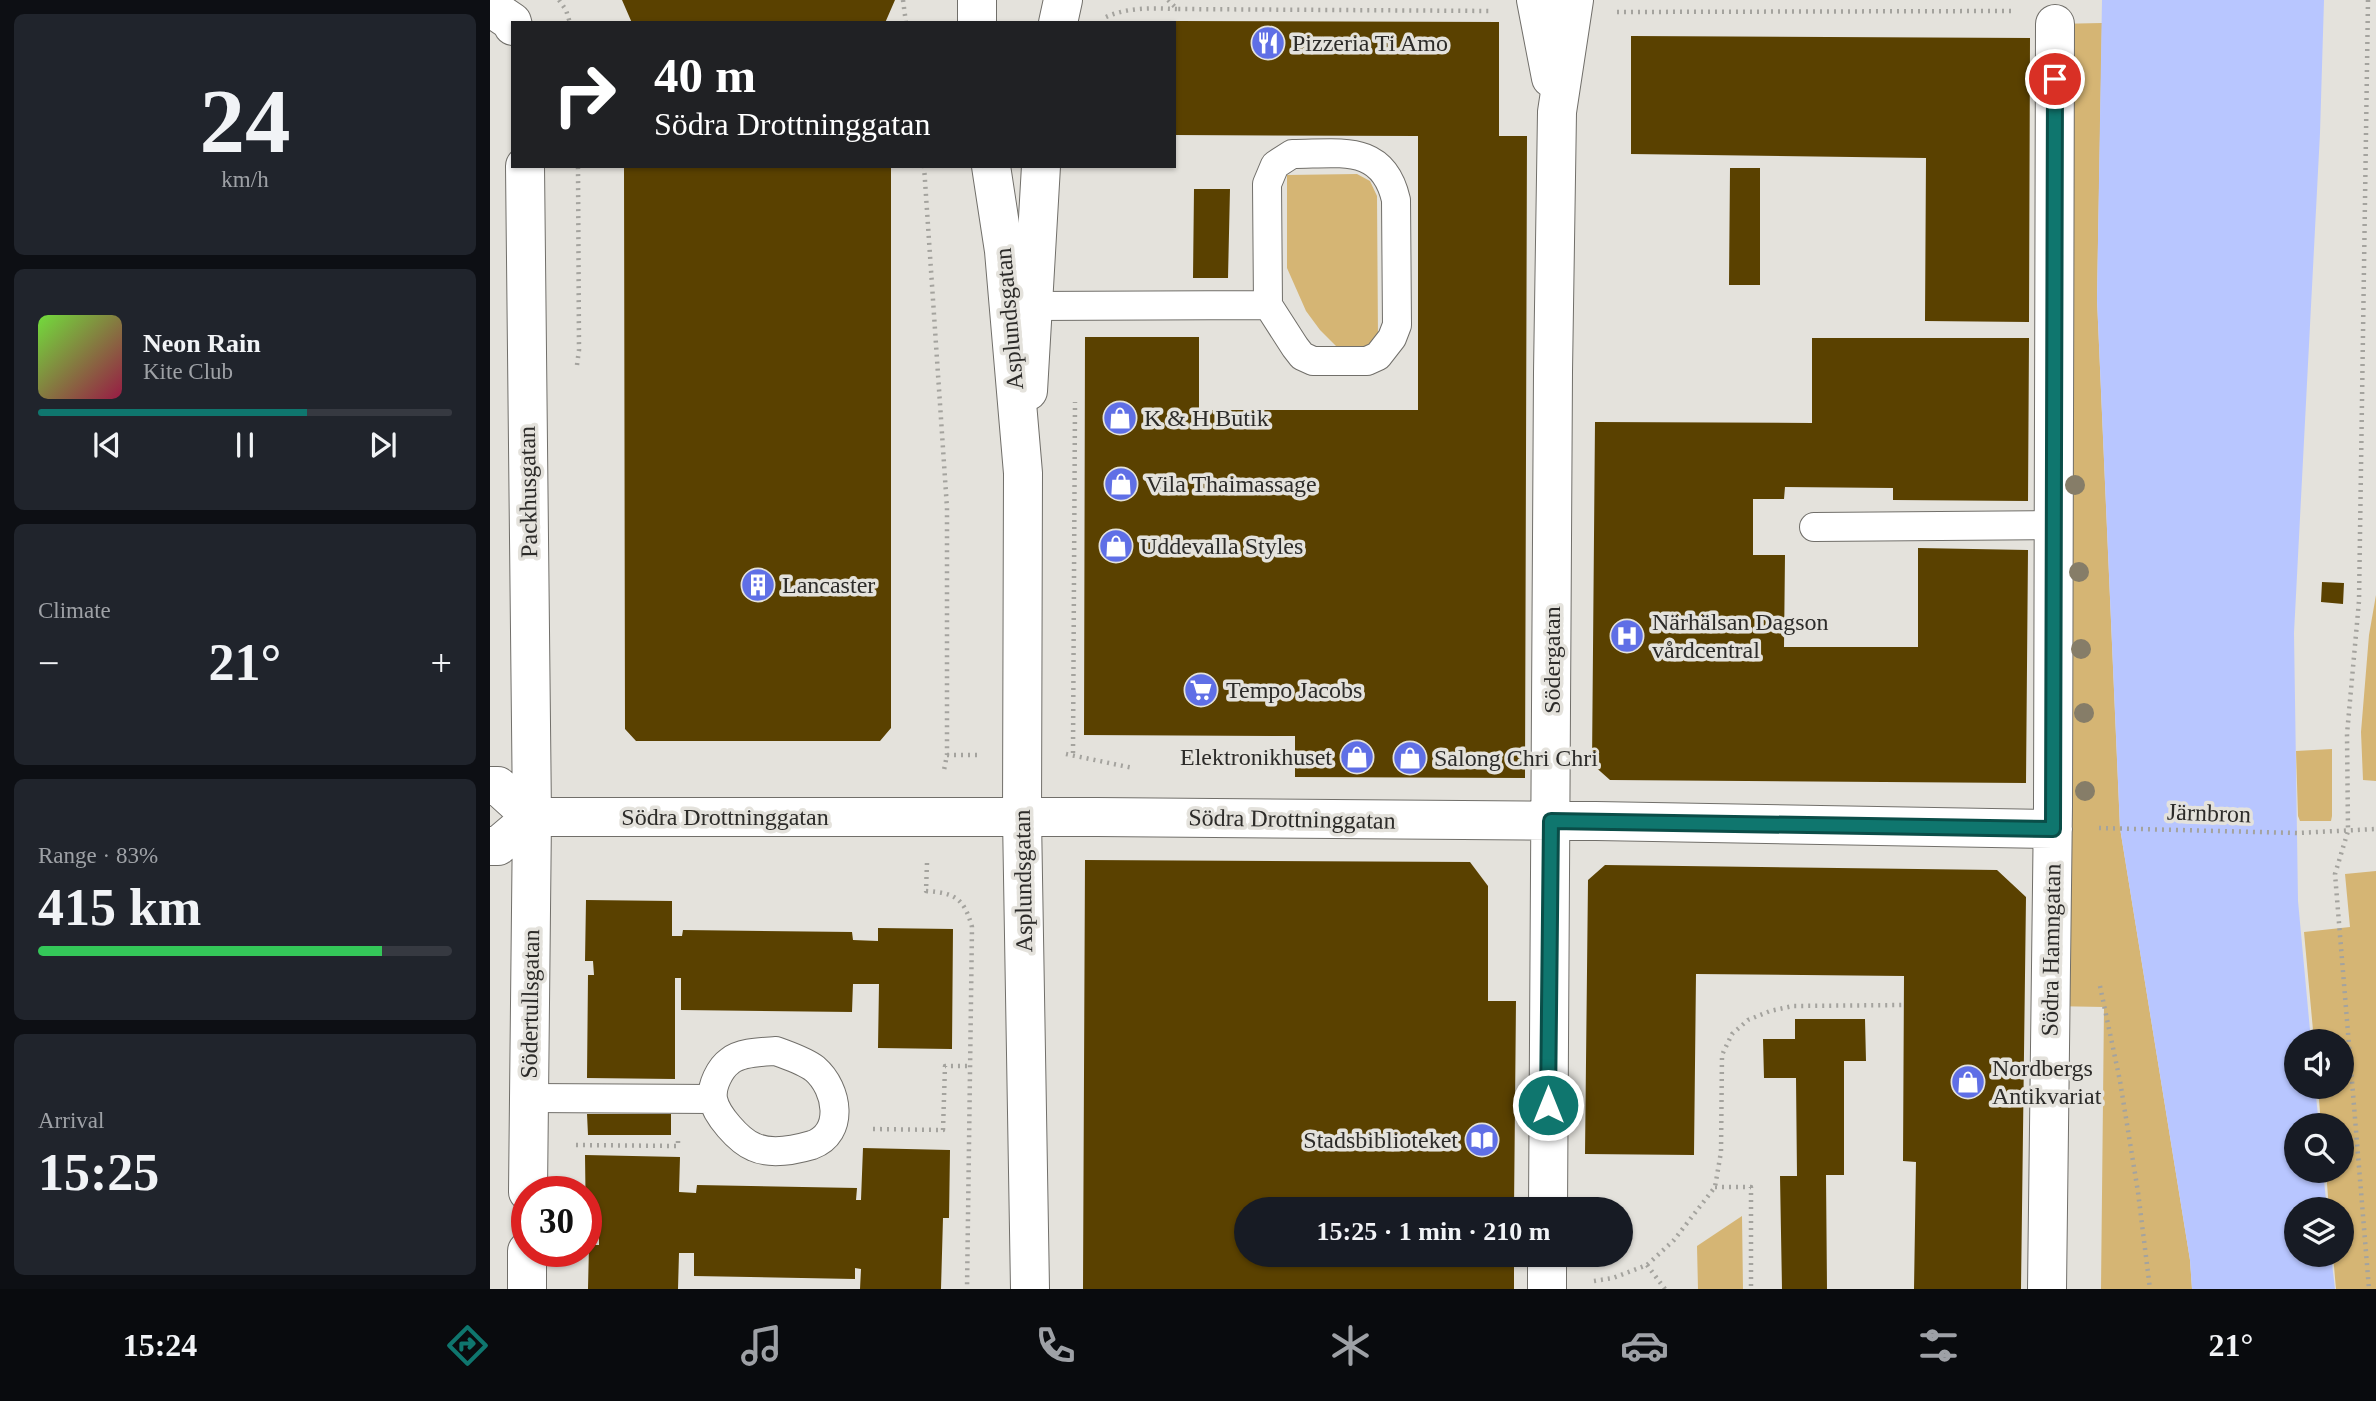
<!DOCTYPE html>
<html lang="en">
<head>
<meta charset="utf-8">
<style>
  :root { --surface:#171b24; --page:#20242c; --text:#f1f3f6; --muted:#9ea1a6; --line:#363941; --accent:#0f766e }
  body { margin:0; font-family:"Times New Roman",serif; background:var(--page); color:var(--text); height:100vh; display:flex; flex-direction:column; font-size:26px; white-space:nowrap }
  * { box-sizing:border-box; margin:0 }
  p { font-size:23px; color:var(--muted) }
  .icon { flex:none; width:38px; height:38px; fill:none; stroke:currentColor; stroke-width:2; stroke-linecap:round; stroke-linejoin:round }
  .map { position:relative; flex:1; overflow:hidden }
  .drawer { display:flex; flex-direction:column; gap:14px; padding:14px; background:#0d0f14; width:490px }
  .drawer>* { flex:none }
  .banner { position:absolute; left:21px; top:21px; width:665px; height:147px; border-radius:0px; box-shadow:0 2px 5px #0004; background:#202124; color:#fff; overflow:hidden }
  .buttons { position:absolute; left:1794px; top:1029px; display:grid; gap:14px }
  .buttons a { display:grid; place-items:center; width:70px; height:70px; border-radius:50%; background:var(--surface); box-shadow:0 2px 5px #0004; font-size:35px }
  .speed { position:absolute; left:21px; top:1176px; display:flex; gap:14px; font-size:35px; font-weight:700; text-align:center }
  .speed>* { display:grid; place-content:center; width:91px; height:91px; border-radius:50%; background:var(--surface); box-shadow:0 2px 5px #0004; line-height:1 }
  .speed .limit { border:10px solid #d22; background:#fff; color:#111 }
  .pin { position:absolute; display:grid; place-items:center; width:60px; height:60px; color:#fff; margin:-30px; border:4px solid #fff; border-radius:50%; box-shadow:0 2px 7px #0007 }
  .me { position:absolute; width:77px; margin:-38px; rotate:0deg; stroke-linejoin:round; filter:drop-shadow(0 0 5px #0008) }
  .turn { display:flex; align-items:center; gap:24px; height:147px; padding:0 28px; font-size:32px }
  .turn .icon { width:91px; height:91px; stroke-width:2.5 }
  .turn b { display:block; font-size:49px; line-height:60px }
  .big { font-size:52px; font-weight:700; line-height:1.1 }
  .drawer .card { flex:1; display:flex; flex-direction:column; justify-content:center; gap:10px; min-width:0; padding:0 24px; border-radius:10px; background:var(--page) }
  .drawer .dial { align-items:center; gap:0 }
  .dial b { font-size:91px; line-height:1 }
  .song { display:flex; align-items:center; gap:21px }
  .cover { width:84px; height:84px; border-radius:10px; background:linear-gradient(135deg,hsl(100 70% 55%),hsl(340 70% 35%)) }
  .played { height:7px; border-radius:4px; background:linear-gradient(90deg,var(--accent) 65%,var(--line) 65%) }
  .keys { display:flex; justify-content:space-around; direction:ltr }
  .heat { display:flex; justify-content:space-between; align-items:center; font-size:38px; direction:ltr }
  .charge { height:10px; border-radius:5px; background:linear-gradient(90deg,#34c759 83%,var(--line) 0) }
  .trip { position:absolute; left:744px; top:1197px; width:399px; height:70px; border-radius:35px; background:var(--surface); box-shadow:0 2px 5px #0004; font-weight:700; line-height:70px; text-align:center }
  .tab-bar { display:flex; height:112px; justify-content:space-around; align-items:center; background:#090b0e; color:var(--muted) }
  .tab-bar .icon { width:49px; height:49px }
  .tab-bar .on { color:var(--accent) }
  .tab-bar b { font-size:32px; color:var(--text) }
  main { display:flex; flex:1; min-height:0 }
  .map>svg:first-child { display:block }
  .green { fill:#d5b574 }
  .water { fill:#b8c6ff }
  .building { fill:#5a4100 }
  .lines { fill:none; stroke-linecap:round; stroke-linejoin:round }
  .service-casing { stroke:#716f6a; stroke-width:30 }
  .minor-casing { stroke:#716f6a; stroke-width:40 }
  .tertiary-casing { stroke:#716f6a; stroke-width:40 }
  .path { stroke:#a4a39e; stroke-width:4.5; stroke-dasharray:2 5; stroke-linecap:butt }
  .service { stroke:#fff; stroke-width:28 }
  .minor { stroke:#fff; stroke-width:38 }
  .tertiary { stroke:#fff; stroke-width:38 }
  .tree { fill:#867d68 }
  .route-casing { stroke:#0a4d48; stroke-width:18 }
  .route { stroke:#0f766e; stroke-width:12 }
  .labels { text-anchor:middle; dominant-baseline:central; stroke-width:7; stroke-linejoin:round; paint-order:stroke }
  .poi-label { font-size:24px; fill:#2c2b29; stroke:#e4e2dc; text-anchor:start }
  .street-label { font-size:24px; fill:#2c2b29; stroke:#e4e2dc }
</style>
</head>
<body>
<main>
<section class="drawer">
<div class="card dial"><b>24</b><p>km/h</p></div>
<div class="card">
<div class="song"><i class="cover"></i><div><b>Neon Rain</b><p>Kite Club</p></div></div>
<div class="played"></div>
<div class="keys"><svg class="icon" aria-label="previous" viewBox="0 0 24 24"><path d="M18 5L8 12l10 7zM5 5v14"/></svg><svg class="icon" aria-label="pause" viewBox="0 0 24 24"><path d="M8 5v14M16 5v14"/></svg><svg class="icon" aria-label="next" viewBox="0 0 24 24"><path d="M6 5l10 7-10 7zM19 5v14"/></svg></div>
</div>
<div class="card"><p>Climate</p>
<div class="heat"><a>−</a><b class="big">21°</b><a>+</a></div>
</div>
<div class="card"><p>Range · 83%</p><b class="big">415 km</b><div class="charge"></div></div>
<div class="card"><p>Arrival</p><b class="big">15:25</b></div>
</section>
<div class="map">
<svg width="1886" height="1289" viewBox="0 0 1886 1289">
  <rect width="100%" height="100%" fill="#e4e2dc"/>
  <path class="green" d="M 1612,23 L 1607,299 L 1630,828 L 1700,1260 L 1702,1289 L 1611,1289 L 1614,1007 L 1560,1006 L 1565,24 Z
    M 867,174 L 880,181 L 887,196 L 888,339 C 876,350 862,347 847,347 L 830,330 L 816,311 L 797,268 L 797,175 Z
    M 1886,595 L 1886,781 L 1873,780 L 1871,732 L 1879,635 Z
    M 1842,749 L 1842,816 L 1841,821 L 1810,821 L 1808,816 L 1806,751 Z
    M 1886,871 L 1886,1289 L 1846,1289 L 1843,1255 L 1852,1255 L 1852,1209 L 1839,1209 L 1836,1171 L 1852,1171 L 1852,1125 L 1831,1125 L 1828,1087 L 1852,1087 L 1852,1041 L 1824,1041 L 1814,932 L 1860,927 L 1855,874 Z
    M 1252,1216 L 1253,1289 L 1208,1289 L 1207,1246 Z"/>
  <path class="water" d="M 1612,0 L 1834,0 L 1830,133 L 1804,633 L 1808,901 L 1821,1041 L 1806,1041 L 1806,1087 L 1825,1087 L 1829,1125 L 1806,1125 L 1806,1171 L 1833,1171 L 1837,1209 L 1806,1209 L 1806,1255 L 1841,1255 L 1845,1289 L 1702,1289 L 1700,1260 L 1630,828 L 1607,299 Z"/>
  <path class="building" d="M 132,0 L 405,0 L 395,23 L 142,23 Z
    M 684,21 L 1009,22 L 1009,136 L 1037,136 L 1035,778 L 805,777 L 805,736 L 594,735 L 595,337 L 709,337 L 709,410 L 928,410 L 928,136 L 684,135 Z
    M 1141,36 L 1540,38 L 1539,322 L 1435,321 L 1436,158 L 1141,154 Z
    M 134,166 L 401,166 L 401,728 L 390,741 L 146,741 L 135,729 Z
    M 1240,168 L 1270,168 L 1270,285 L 1239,285 Z
    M 704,189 L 740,189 L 738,278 L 703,278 Z
    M 1322,338 L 1539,338 L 1538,501 L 1403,500 L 1403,488 L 1295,487 L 1294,499 L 1263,499 L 1263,555 L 1295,555 L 1294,647 L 1428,647 L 1428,548 L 1538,550 L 1536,783 L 1120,780 L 1102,764 L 1105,422 L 1322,423 Z
    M 1832,582 L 1854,583 L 1853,604 L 1831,602 Z
    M 595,860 L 980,862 L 998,886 L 998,1001 L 1026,1001 L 1024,1209 L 756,1209 L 756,1255 L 1024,1255 L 1024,1289 L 593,1289 Z
    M 1115,865 L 1507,870 L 1536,897 L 1531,1289 L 1424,1289 L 1426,1162 L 1413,1161 L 1414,976 L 1206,974 L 1204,1155 L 1095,1154 L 1098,880 Z
    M 96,900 L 182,901 L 182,936 L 192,936 L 193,930 L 362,932 L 363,940 L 388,941 L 388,928 L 463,929 L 462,1049 L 388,1048 L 389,984 L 363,984 L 362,1012 L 191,1010 L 191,978 L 185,978 L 185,1079 L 97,1078 L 98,975 L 104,975 L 103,961 L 95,961 Z
    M 1305,1019 L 1375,1019 L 1376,1061 L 1354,1061 L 1354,1175 L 1336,1175 L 1337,1289 L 1292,1289 L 1290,1176 L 1307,1176 L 1306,1078 L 1274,1078 L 1273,1039 L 1305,1039 Z
    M 97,1114 L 181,1114 L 181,1135 L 98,1135 Z
    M 373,1148 L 460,1150 L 459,1218 L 453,1218 L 451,1289 L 370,1289 L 371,1269 L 365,1268 L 365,1279 L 204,1276 L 204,1253 L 189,1253 L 188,1289 L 98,1289 L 99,1245 L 109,1245 L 109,1234 L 96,1234 L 95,1155 L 190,1157 L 189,1192 L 206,1193 L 207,1185 L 367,1188 L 366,1200 L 371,1200 Z"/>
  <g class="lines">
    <g class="service-casing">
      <path id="service" d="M 802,154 C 850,154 893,143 906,200 L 907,325 L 902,338 L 888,356 L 877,361 L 823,361 L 812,356 L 805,347 L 778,305 L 777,184 L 785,165 Z
        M 542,306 L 778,305
        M 1324,527 L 1564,525
        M 286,1051 C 299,1056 315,1061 325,1069 C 348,1089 355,1133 322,1145 C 305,1150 281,1155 264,1147 C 249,1141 226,1115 223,1099 C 221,1086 230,1068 240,1061 C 251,1052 273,1052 286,1051 Z
        M 39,1098 L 223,1099"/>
    </g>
    <g class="minor-casing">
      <path id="minor" d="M 1046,0 L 1061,78
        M 0,7 L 22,22 L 23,26
        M 568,23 L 573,0
        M 35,166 L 42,817 L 38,1192
        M 538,391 L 551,166
        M 0,786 L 8,786 L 42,817
        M 0,846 L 8,846 L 42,817 L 608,817 L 1106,821 L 1563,829
        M 1058,1209 L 1063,372 L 1067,112 L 1084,0
        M 37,1289 L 37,1251
        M 1057,1289 L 1057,1255
        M 1557,1289 L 1563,806 L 1565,24"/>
    </g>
    <g class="tertiary-casing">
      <path id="tertiary" d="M 487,23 L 487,0
        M 501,166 L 514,251 L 533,473 L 532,818 L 540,1289"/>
    </g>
    <path class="path" d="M 69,0 L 76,10 L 80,23
      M 413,0 L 416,23
      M 678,0 L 687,9 L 1003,11
      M 1878,0 L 1869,601 L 1857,734 L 1858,831 L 1845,874 L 1879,1289
      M 1127,12 L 1521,11
      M 616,17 C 638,7 663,8 687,9
      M 434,166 L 457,508 L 457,755 L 454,770
      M 87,365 L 89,350 L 88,166
      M 583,753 L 585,402
      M 576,754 L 643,768
      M 457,755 L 487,755
      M 1609,828 L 1807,833 L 1886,829
      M 437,863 L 436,891 C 465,893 474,898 482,927 L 477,1289
      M 1610,986 L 1630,1081 L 1648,1192 L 1660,1289
      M 383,1129 L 453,1130 L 455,1066 L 480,1066
      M 86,1145 L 188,1146 L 188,1138
      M 1225,1187 L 1261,1187 L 1261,1289
      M 1157,1265 L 1175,1289
      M 1104,1281 L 1123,1278 L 1157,1265 L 1184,1240 L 1225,1187 L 1231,1152 L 1232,1055 L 1242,1034 L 1258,1020 L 1280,1011 L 1303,1006 L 1414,1005"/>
    <use href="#service" class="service"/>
    <use href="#minor" class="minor"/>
    <use href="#tertiary" class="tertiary"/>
  </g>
  <g class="tree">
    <circle cx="1585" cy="485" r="10"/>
    <circle cx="1589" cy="572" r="10"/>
    <circle cx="1591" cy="649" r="10"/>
    <circle cx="1594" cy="713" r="10"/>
    <circle cx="1595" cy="791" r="10"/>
  </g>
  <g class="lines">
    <g class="route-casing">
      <path id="route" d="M 1058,1105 L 1061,821 L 1563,829 L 1565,79"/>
    </g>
    <use href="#route" class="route"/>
  </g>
  <defs>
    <g id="restaurant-disc" transform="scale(1.75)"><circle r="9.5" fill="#5f6fe6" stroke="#e4e2dc"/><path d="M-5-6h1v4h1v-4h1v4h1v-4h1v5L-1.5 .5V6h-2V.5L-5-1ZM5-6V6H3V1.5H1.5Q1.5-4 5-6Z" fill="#fff"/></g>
    <g id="shop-disc" transform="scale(1.75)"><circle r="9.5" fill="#5f6fe6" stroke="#e4e2dc"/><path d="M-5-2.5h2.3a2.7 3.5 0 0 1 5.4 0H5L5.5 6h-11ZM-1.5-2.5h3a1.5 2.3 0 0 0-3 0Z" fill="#fff"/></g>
    <g id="building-disc" transform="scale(1.75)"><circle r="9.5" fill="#5f6fe6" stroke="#e4e2dc"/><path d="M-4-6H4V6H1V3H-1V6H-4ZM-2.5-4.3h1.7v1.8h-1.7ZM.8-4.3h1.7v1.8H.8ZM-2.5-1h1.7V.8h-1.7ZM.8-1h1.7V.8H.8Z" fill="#fff"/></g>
    <g id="hospital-disc" transform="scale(1.75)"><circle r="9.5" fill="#5f6fe6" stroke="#e4e2dc"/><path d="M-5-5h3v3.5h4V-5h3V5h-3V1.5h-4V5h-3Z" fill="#fff"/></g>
    <g id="supermarket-disc" transform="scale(1.75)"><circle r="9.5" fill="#5f6fe6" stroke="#e4e2dc"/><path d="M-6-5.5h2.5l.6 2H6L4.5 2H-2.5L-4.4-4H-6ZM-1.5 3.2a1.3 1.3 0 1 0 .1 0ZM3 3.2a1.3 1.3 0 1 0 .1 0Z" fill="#fff"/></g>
    <g id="library-disc" transform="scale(1.75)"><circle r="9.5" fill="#5f6fe6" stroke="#e4e2dc"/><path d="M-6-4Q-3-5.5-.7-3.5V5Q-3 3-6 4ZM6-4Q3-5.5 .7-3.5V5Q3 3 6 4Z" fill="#fff"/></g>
  </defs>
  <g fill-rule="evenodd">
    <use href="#restaurant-disc" x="778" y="43"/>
    <use href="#shop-disc" x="630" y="418"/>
    <use href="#shop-disc" x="631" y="484"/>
    <use href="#shop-disc" x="626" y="546"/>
    <use href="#building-disc" x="268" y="585"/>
    <use href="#hospital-disc" x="1137" y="636"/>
    <use href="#supermarket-disc" x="711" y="690"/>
    <use href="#shop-disc" x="867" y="757"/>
    <use href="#shop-disc" x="920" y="758"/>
    <use href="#shop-disc" x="1478" y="1082"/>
    <use href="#library-disc" x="992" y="1140"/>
  </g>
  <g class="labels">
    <g class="poi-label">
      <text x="802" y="43">Pizzeria Ti Amo</text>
      <text x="654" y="418">K &amp; H Butik</text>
      <text x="656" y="484">Vila Thaimassage</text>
      <text x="650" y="546">Uddevalla Styles</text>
      <text x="292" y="585">Lancaster</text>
      <text x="1162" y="622">Närhälsan Dagson<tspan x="1162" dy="28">vårdcentral</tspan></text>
      <text x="736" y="690">Tempo Jacobs</text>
      <text x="842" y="757" text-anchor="end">Elektronikhuset</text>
      <text x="944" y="758">Salong Chri Chri</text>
      <text x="1502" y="1068">Nordbergs<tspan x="1502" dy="28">Antikvariat</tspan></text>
      <text x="968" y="1140" text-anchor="end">Stadsbiblioteket</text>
    </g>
    <g class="street-label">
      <text transform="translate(519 319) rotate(-95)">Asplundsgatan</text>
      <text transform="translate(38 492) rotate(-91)">Packhusgatan</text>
      <text transform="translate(1062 660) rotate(-90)">Södergatan</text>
      <text transform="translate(1719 813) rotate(2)">Järnbron</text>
      <text x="235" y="817">Södra Drottninggatan</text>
      <text transform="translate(802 819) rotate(1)">Södra Drottninggatan</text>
      <text transform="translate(533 881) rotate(-91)">Asplundsgatan</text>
      <text transform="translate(1561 950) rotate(-89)">Södra Hamngatan</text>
      <text transform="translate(40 1004) rotate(-89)">Södertullsgatan</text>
    </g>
  </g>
</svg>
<div class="buttons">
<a><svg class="icon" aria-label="sound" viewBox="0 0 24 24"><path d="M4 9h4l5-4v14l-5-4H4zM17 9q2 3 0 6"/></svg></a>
<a><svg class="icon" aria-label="search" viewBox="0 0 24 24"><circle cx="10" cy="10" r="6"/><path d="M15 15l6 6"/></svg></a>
<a><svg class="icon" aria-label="layers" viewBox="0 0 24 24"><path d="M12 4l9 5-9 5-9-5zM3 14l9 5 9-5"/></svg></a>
</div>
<div class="speed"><div class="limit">30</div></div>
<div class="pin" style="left:1565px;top:79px;background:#d93025"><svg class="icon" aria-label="arrive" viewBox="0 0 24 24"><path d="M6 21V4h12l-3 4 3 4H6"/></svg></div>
<svg class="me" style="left:1058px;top:1105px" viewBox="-20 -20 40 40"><circle r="17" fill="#0f766e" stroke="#fff" stroke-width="3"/><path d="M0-11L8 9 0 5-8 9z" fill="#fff"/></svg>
<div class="trip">15:25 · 1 min · 210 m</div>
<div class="banner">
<div class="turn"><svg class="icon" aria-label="right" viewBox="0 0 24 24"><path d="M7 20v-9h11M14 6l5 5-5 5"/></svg><div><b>40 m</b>Södra Drottninggatan</div></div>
</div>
</div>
</main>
<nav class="tab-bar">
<b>15:24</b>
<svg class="icon on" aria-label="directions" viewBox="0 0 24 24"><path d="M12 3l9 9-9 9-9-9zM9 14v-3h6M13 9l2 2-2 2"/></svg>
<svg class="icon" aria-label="music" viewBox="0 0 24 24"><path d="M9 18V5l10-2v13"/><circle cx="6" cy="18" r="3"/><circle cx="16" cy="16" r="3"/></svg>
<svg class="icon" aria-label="phone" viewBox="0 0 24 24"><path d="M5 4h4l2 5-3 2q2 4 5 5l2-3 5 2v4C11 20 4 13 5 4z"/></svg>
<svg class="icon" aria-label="climate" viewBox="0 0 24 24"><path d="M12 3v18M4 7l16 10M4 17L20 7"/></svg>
<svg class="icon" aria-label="car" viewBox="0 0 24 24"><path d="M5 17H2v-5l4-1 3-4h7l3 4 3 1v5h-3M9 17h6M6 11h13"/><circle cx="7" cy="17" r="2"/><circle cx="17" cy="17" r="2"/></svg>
<svg class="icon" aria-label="filters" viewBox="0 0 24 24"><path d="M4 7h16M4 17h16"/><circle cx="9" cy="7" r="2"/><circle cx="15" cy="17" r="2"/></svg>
<b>21°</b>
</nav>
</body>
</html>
